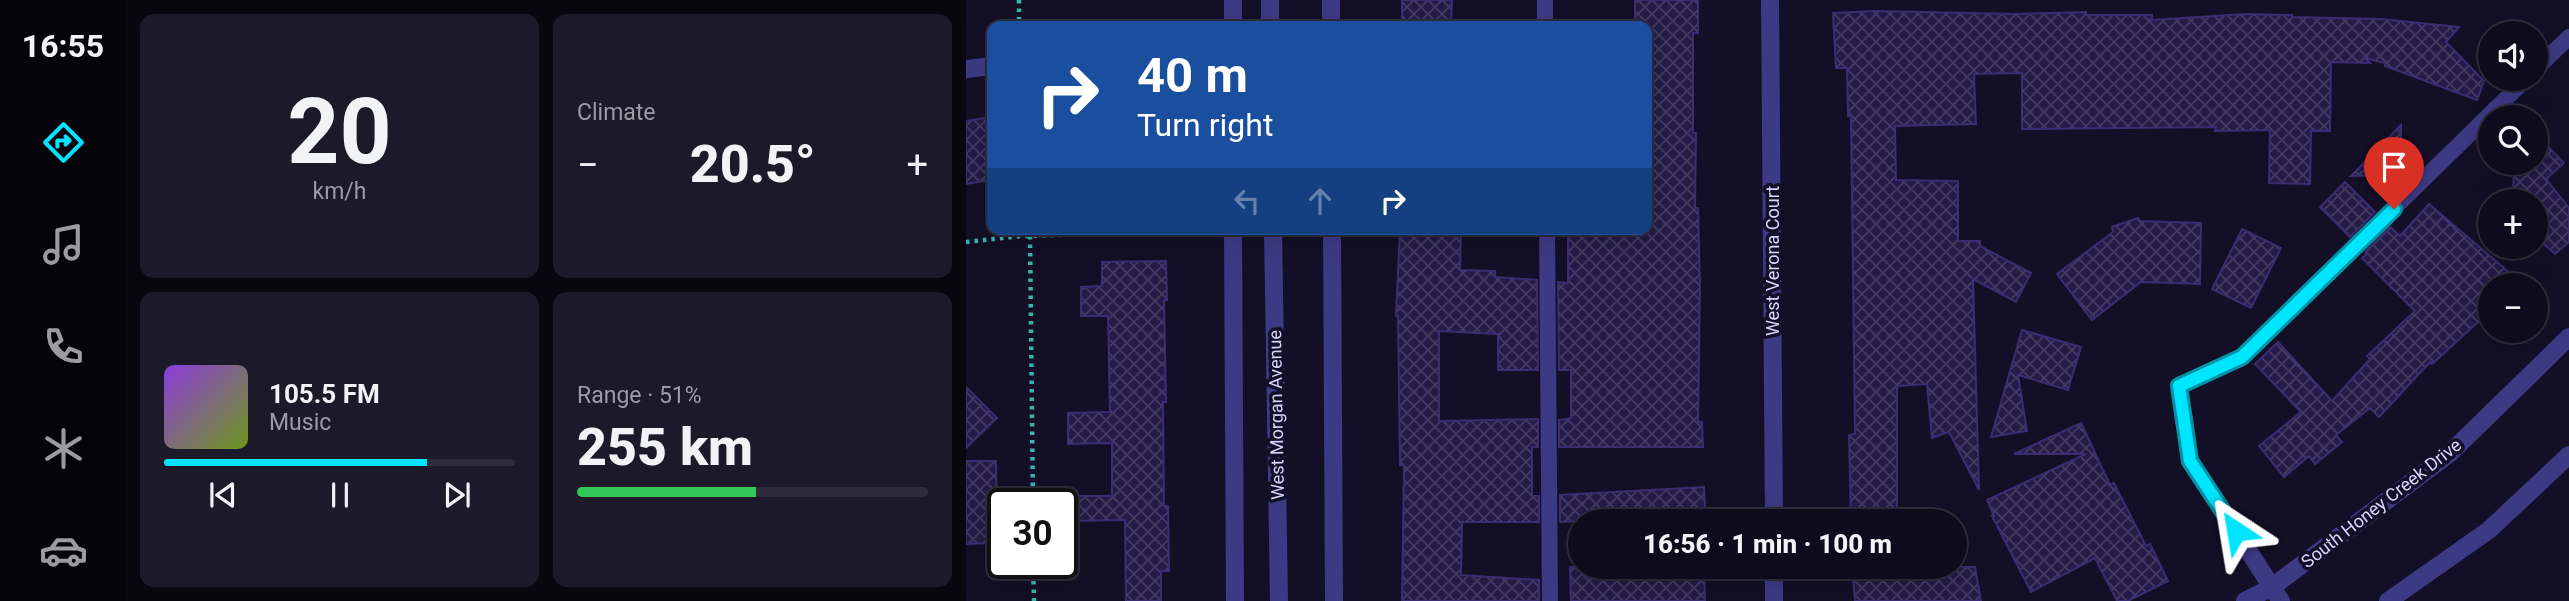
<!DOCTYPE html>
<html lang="en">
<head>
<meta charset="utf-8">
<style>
  :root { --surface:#0e0b1c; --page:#1c1929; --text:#f1f3f6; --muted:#9b9ba3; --line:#2e2b3b; --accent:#00e5ff }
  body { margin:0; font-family:Roboto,sans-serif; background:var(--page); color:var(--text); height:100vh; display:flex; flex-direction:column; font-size:26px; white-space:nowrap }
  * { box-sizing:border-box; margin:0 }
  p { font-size:23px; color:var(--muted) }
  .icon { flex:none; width:38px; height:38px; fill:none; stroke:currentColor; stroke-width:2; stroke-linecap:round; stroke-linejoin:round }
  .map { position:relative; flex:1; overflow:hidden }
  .panel { display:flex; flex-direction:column; gap:14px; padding:14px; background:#08060f; width:840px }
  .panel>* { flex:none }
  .hud { position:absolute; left:21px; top:21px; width:665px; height:214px; border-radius:14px; box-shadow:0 7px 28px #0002,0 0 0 2px var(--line); background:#1a4fa0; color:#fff; overflow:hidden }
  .fabs { position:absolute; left:1512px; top:21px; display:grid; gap:14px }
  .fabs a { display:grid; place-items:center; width:70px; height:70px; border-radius:50%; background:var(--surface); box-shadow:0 7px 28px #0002,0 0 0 2px var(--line); font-size:35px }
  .speed { position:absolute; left:21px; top:488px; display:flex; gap:14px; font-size:35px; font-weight:700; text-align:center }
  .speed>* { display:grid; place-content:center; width:91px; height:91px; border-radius:50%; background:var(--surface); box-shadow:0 7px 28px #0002,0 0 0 2px var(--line); line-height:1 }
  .speed .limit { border:4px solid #111; border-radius:10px; background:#fff; color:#111 }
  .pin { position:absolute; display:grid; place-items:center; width:60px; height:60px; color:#fff; margin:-72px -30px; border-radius:50% 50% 50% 0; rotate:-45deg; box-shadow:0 0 7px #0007 }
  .pin .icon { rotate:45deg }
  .me { position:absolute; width:77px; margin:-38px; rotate:327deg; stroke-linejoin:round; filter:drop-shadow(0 0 5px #0008) }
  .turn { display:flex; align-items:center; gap:24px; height:147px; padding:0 35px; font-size:32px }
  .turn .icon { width:91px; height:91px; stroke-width:2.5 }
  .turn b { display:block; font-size:49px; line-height:60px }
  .lanes { display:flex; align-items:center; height:66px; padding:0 35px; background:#0003; justify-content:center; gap:35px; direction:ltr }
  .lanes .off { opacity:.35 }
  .big { font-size:52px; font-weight:800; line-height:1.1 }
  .panel .card { flex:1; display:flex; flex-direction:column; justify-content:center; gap:10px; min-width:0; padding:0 24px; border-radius:14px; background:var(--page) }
  .panel .dial { align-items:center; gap:0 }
  .dial b { font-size:91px; line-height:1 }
  .song { display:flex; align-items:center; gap:21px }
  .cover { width:84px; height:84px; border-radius:10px; background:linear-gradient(135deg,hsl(270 70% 55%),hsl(80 70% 35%)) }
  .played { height:7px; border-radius:4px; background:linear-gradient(90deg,var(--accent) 75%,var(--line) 75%) }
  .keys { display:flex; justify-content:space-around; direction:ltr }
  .heat { display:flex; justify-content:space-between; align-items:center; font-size:38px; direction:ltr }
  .charge { height:10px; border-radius:5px; background:linear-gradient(90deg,#34c759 51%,var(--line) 0) }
  .panel .tiles { flex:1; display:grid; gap:14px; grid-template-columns:repeat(2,1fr) }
  .trip { position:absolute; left:602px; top:509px; width:399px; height:70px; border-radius:35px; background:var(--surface); box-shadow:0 7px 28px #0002,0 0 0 2px var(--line); font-weight:800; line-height:70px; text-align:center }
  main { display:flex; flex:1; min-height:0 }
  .tab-bar { display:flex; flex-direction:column; width:126px; justify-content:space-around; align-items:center; background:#06040b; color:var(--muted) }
  .tab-bar .icon { width:49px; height:49px }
  .tab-bar .active { color:var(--accent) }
  .tab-bar b { font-size:32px; color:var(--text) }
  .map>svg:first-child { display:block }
  .building { fill:url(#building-cross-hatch); stroke:#3b2d73; stroke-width:2 }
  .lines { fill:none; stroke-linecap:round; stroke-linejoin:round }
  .path { stroke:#2fb8b0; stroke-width:4.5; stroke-dasharray:3.5 5; stroke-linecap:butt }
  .service { stroke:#3d3a85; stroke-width:16 }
  .minor { stroke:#3d3a85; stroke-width:18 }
  .tertiary { stroke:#3d3a85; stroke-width:18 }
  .route-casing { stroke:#0095a6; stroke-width:18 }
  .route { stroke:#00e5ff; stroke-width:12 }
  .labels { text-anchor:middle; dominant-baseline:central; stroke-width:7; stroke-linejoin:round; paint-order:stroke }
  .street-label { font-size:18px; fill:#d9d4ff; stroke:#130f26 }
</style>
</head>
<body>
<main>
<nav class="tab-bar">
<b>16:55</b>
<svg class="icon active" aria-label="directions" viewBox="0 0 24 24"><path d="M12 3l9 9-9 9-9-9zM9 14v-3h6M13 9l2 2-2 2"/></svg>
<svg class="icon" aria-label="music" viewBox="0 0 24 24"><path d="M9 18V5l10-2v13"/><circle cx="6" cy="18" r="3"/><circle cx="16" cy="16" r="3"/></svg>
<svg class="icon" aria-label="phone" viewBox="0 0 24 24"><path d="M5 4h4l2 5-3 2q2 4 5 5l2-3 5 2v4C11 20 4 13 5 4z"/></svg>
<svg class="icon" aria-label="climate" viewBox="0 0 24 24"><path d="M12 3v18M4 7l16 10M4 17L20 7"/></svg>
<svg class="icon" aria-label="car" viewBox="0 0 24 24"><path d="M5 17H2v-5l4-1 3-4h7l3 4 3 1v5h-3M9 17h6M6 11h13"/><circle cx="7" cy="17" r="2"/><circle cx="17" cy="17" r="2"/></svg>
</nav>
<section class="panel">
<div class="tiles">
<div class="card dial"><b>20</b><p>km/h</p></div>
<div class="card"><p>Climate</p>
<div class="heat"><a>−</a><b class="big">20.5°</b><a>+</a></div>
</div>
<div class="card">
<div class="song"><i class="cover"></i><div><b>105.5 FM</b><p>Music</p></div></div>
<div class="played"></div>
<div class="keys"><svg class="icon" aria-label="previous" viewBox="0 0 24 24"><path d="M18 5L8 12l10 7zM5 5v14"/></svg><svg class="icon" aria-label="pause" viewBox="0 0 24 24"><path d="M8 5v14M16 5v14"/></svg><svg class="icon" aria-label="next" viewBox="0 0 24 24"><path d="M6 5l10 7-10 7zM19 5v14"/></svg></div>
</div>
<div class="card"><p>Range · 51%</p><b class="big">255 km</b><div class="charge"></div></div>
</div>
</section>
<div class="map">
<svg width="1603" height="601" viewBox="0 0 1603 601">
  <defs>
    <pattern id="building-cross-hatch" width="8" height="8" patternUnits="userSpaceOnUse" patternTransform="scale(1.75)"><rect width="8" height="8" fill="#241b47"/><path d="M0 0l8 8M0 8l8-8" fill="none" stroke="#433b63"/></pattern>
  </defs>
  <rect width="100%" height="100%" fill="#130f26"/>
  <path class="building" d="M 436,0 L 486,0 L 485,26 L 436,26 Z
    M 669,0 L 732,0 L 732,33 L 727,33 L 727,133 L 730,133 L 729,208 L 732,208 L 734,285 L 732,422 L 736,422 L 737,447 L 593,447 L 593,420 L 605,418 L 605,370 L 593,370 L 592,282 L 602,283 L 602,229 L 681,229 L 681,26 L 669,26 Z
    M 909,11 L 1049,14 L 1120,12 L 1120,15 L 1186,15 L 1186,20 L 1279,14 L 1326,15 L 1326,17 L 1415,19 L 1493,27 L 1480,42 L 1518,81 L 1511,100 L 1419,66 L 1419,63 L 1399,58 L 1404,63 L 1365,62 L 1364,131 L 1345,131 L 1344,184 L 1303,183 L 1304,130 L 1249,131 L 1250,127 L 1056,129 L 1056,73 L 1008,74 L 1010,124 L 929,126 L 930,180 L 992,181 L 992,241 L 1014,241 L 1014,246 L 1065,273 L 1050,302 L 1007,279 L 1013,490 L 983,432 L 966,438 L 961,384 L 931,386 L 931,522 L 885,522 L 883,435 L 889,434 L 885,116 L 882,116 L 881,68 L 870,68 L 867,13 Z
    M 26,117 L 26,180 L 0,184 L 0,121 Z
    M 1435,125 L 1435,175 L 1385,176 Z
    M 1570,134 L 1598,163 L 1580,179 L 1603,208 L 1603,242 L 1589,254 L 1570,237 L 1570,201 L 1547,201 L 1548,163 L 1570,163 Z
    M 1379,182 L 1409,212 L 1384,237 L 1354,207 Z
    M 1463,204 L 1558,285 L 1524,285 L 1524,311 L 1466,364 L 1464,362 L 1413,417 L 1404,408 L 1370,435 L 1376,442 L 1349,464 L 1343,456 L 1318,477 L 1293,446 L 1335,412 L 1289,364 L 1312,342 L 1366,401 L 1404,359 L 1401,356 L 1449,311 L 1396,258 L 1401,254 L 1399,252 L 1424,227 L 1434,236 Z
    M 1172,218 L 1174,221 L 1235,223 L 1234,284 L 1175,282 L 1126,320 L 1091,274 L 1147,232 L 1146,227 Z
    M 434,229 L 495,229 L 494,270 L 529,271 L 529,277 L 571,280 L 572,370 L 532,370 L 532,334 L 473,331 L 473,421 L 572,419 L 572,447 L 566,447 L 566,496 L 573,496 L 573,522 L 496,522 L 495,575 L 573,580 L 573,601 L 436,601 L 438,465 L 434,465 L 432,316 L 430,316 Z
    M 1276,229 L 1315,248 L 1285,308 L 1246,289 Z
    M 200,261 L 201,300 L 198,300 L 200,402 L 197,402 L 198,506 L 202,506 L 203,571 L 195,571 L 195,601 L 160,601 L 159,520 L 106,521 L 106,496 L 146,496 L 146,443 L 102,444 L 102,413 L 144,412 L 142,316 L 115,316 L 115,287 L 136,286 L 136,262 Z
    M 1056,330 L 1115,347 L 1102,390 L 1052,375 L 1061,431 L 1025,437 Z
    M 0,387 L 31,418 L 0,448 Z
    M 1115,423 L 1144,485 L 1148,483 L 1180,546 L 1184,544 L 1202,581 L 1162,601 L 1151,601 L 1129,558 L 1065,592 L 1026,516 L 1028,516 L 1021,500 L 1120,454 L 1048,454 Z
    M 0,461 L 30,461 L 31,543 L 0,544 Z
    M 738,487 L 740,522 L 676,522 L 675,519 L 594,522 L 594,495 Z
    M 604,567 L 641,567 L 641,571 L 738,567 L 739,601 L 605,601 Z
    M 886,567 L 1009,567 L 1015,601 L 889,601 Z"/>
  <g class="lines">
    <path class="path" d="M 53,0 L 53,26
      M 64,236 L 67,504
      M 0,242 L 55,236 L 237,231
      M 67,564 L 68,601"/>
    <path class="service" d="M 579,0 L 579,26
      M 1570,69 L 1603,37
      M 581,229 L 584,601
      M 1213,386 L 1276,357 L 1560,79"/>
    <path class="minor" d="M 267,0 L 267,26
      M 804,0 L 808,522
      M 0,69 L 26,66
      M 267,229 L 269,601
      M 1213,386 L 1224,461 L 1315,601
      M 808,567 L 808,601
      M 1279,601 L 1306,587 L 1484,453 L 1603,337
      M 1422,601 L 1523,530 L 1603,455"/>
    <path class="tertiary" d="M 304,0 L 304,26
      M 365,0 L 365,26
      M 307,229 L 313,601
      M 366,229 L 368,601"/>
  </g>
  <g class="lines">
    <g class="route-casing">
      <path id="route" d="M 1270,531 L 1224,461 L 1213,386 L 1276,357 L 1428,209"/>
    </g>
    <use href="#route" class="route"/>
  </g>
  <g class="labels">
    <g class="street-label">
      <text transform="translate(806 261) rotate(-90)">West Verona Court</text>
      <text transform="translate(310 415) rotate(-91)">West Morgan Avenue</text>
      <text transform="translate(1415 503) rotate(-38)">South Honey Creek Drive</text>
    </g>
  </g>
</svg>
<div class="fabs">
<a><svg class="icon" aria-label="sound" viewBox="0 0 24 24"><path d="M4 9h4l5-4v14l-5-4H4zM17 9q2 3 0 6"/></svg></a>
<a><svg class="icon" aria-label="search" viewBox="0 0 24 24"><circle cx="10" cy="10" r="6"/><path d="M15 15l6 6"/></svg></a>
<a>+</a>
<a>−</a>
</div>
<div class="speed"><div class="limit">30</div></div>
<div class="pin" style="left:1428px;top:209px;background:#d93025"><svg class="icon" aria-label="arrive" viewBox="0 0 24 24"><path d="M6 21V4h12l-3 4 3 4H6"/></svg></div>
<svg class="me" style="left:1270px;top:531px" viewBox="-20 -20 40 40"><path d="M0-17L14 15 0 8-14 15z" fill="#00e5ff" stroke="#fff" stroke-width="4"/></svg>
<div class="trip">16:56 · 1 min · 100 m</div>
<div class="hud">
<div class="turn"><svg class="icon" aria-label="right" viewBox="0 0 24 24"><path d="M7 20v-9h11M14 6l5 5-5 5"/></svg><div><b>40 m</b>Turn right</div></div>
<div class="lanes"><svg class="icon off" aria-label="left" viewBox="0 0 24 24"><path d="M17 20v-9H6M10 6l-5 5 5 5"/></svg><svg class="icon off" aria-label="ahead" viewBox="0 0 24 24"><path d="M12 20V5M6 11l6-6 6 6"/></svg><svg class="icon" aria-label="right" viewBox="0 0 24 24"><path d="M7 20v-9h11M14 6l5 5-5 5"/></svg></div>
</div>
</div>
</main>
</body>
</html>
